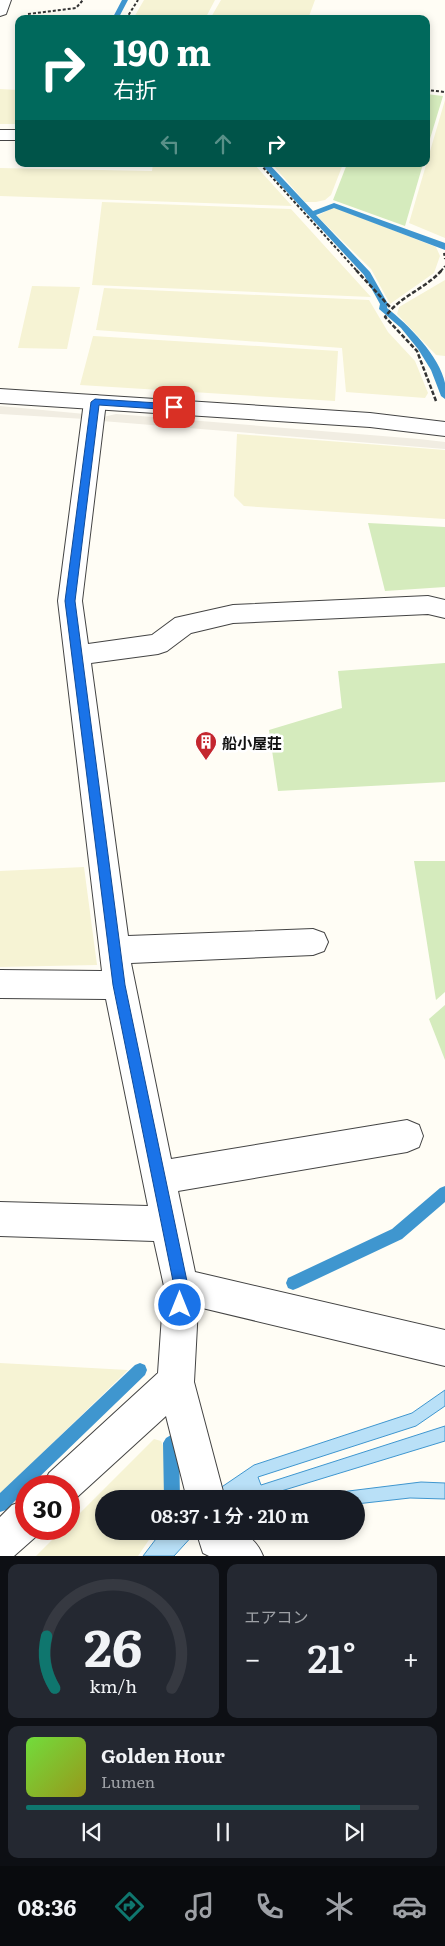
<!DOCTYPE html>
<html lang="ja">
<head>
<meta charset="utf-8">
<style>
  :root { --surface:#171b24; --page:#242831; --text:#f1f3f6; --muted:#9ea1a6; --line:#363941; --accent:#0f766e }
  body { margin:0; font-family:Literata,"Noto Sans JP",serif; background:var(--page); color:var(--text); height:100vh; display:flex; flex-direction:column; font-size:19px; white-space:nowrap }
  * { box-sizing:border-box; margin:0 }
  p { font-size:16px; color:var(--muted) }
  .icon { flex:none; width:28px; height:28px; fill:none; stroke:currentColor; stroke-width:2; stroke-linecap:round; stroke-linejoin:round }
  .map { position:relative; height:1556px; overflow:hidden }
  .panel { display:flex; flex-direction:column; gap:8px; padding:8px; background:#0d0f14; flex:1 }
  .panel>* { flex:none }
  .hud { position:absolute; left:15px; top:15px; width:415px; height:152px; border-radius:10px; box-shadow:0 2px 8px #0003; background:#00695c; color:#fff; overflow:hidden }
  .speed { position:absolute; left:15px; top:1475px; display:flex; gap:10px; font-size:25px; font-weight:700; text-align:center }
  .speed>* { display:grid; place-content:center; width:65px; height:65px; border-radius:50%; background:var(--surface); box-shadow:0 2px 8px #0003; line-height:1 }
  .speed .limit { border:8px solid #d22; background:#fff; color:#111 }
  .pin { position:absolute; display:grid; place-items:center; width:42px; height:42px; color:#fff; margin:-21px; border-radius:10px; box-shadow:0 2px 8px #0006 }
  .me { position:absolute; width:55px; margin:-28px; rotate:0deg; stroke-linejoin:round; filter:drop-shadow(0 0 4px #0008) }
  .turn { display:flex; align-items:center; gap:18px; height:105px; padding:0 15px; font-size:22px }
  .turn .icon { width:65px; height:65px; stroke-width:2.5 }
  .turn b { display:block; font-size:35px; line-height:42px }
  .lanes { display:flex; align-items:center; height:48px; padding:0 15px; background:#0003; justify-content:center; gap:25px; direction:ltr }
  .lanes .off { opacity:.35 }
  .big { font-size:38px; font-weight:600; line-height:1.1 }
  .panel .tile { flex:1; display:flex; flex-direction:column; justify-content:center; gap:8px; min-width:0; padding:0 18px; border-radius:10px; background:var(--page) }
  .panel .dial { align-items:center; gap:0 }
  .dial svg { height:130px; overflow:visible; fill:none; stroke:var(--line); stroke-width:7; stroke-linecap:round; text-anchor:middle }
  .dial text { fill:var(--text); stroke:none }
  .song { display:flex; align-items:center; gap:15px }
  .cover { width:60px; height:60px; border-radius:8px; background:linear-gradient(135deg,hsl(100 70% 55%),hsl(60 70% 35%)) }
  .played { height:5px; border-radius:2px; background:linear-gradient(90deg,var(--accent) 85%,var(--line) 85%) }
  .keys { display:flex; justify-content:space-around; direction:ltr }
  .heat { display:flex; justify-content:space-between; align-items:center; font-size:28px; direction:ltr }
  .panel .tiles { flex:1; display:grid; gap:8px; grid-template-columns:1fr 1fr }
  .tile:last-child { grid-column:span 2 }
  .trip { position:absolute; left:95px; top:1490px; width:270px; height:50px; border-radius:25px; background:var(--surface); box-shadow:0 2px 8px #0003; font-weight:600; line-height:50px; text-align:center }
  .tabs { display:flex; height:80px; justify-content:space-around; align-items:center; background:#090b0e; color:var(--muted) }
  .tabs .icon { width:35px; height:35px }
  .tabs .selected { color:var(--accent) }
  .tabs b { font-size:22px; color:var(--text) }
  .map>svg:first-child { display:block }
  .farmland { fill:#f6f3d4 }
  .green { fill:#d5ebbd }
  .plaza { fill:#f1ede2 }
  .water { fill:#b9e0f7; stroke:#3f96cf }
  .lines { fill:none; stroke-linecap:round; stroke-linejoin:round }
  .stream { fill:#3f96cf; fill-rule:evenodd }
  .minor-casing { stroke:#444; stroke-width:2 }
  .tertiary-casing { stroke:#444; stroke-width:2 }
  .path-far1 { stroke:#333; stroke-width:2; stroke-dasharray:3 2; stroke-linecap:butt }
  .path { stroke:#333; stroke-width:2.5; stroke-dasharray:4.5 2; stroke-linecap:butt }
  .minor { fill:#fff; fill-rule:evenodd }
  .tertiary { fill:#fff; fill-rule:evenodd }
  .route { fill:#1a73e8; stroke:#114b97 }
  .labels { text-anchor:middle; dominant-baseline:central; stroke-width:5; stroke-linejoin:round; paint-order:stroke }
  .poi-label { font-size:15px; font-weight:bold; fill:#111; stroke:#fff; text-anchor:start }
</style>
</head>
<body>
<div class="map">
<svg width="445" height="1556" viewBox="0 0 445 1556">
  <rect width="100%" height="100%" fill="#fffdf5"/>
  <path class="farmland" d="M 144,0 L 215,0 L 205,19 L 133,19 Z
    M 221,0 L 315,0 L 308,19 L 210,19 Z
    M 0,89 L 19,90 L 19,124 L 0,124 Z
    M 445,100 L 445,238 L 409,223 Z
    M 153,164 L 254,164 L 292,206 L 0,196 L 0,168 L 152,171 Z
    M 272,164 L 343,164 L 331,195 L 325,200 L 316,202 L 305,202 Z
    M 102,202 L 291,209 L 371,297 L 92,285 Z
    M 334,207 L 436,247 L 440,256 L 434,273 L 390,304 L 371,269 L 317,216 Z
    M 445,280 L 445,356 L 436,355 L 397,314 L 399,307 Z
    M 32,286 L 80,287 L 67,349 L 18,348 Z
    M 104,288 L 369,300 L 388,332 L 415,361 L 428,393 L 425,398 L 346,392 L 342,348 L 96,330 Z
    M 93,336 L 338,351 L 335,401 L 80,385 Z
    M 237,434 L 445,450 L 445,519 L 244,506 L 234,496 Z
    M 84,867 L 97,965 L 0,967 L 0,871 Z
    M 0,1363 L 128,1370 L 0,1494 Z
    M 154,1439 L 161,1441 L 166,1453 L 167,1499 L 104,1499 L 104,1531 L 155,1531 L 138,1556 L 36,1556 L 63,1529 L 69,1529 L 69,1524 Z"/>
  <path class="green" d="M 426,94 L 443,96 L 426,152 Z
    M 347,164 L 423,164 L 405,226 L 333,200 Z
    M 368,523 L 445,527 L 445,587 L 385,591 Z
    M 445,663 L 445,782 L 278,791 L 269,730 L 342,708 L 338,671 Z
    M 414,861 L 445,861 L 445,992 L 436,1000 Z
    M 445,1005 L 445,1060 L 429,1019 Z"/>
  <path class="plaza" d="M 0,406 L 85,414 L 85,419 L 0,414 Z
    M 116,414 L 419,439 L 445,442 L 445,449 L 102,421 L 103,417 Z"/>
  <path class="water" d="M 445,1390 L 445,1406 L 416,1426 L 258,1477 L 261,1485 L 445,1426 L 445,1441 L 268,1495 L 264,1499 L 204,1499 L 254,1465 L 412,1413 Z
    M 421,1482 L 445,1483 L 445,1499 L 410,1498 L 356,1504 L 356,1499 L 284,1499 Z
    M 162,1531 L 201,1531 L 195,1533 L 174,1556 L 143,1556 Z"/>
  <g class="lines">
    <path class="stream" d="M 122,0 L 128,0 L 118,19 L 112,19 Z
      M 261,164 L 269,164 L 313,211 L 334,203 L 445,243 L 445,250 L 334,208 L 316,215 L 370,272 L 388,304 L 387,308 C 408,324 440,357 445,383 C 445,388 445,394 445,399 L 441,396 L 431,370 L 418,349 L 401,328 L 379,309 L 380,304 L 364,275 Z
      M 445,1186 L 445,1202 L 402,1239 L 298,1288 L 293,1290 L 288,1288 L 286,1283 L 288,1278 L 392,1229 L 440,1188 Z
      M 140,1363 L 145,1365 L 147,1370 L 145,1375 L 30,1486 L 26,1486 L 26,1490 L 6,1510 L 0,1512 L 0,1493 L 135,1365 Z
      M 171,1435 L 176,1438 L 179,1443 L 180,1499 L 164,1499 L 163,1443 L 166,1438 Z"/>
    <g class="minor-casing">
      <path id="minor" d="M 0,0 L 11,0 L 6,14 L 0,16 Z
        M 0,130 L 19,130 L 19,140 L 0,140 Z
        M 95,395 L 103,397 L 106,402 L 82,601 L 88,644 L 152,635 L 175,618 L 233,605 L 428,596 L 445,600 L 445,618 L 428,614 L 233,623 L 191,633 L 167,651 L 158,654 L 91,663 L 128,936 L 313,929 L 324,933 L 328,942 L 324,951 L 313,955 L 131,963 L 171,1159 L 407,1120 L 419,1125 L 423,1136 L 419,1147 L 407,1152 L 178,1191 L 195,1272 L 445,1330 L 445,1366 L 198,1307 L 194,1382 L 225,1499 L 187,1499 L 166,1416 L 75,1499 L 69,1502 L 69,1486 L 43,1486 L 49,1473 L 158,1373 L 164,1286 L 154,1241 L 0,1236 L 0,1202 L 148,1206 L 106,999 L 0,998 L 0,970 L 102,971 L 58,601 L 84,402 L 87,397 Z
        M 26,1500 L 26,1529 L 41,1529 L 40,1533 L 14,1556 L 0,1556 L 0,1517 L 12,1505 Z
        M 196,1531 C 225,1531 250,1524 263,1556 L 209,1556 L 203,1553 Z"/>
    </g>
    <g class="tertiary-casing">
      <path id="tertiary" d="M 0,389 L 370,413 L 445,422 L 445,436 L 370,427 L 0,403 Z"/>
    </g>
    <path class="path-far1" d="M 28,14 L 76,8 L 83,0
      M 126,19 L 138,0
      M 426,90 L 445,92
      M 260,164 L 357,271
      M 444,253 L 445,259
      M 441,271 L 445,266"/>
    <path class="path" d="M 356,270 L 390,307
      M 436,401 L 417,351 L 385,317 C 400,296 425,289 442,270"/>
    <use href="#minor" class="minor"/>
    <use href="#tertiary" class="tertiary"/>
  </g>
  <path class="route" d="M 95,399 L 174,404 L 178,407 L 174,410 L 99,405 L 75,601 L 125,985 L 188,1286 L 185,1310 L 180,1312 L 175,1310 L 173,1305 L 174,1286 L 113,985 L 65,601 L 91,402 Z"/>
  <defs>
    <g id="building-pin" transform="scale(1.125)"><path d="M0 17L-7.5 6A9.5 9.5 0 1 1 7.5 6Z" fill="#c4262e" stroke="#fff"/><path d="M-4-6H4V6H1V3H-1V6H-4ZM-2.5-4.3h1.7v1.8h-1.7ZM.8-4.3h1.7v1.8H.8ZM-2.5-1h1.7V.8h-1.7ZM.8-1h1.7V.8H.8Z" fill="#fff"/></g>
  </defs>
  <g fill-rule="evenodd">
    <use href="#building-pin" x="206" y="742"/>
  </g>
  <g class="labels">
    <g class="poi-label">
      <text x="222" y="742">船小屋荘</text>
    </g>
  </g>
</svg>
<div class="speed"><div class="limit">30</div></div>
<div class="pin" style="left:174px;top:407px;background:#d93025"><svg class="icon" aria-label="arrive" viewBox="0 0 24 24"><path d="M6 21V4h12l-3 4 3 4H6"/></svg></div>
<svg class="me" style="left:180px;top:1305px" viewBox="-20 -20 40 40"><circle r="17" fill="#1a73e8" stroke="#fff" stroke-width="3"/><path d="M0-11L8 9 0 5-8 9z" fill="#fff"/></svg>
<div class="trip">08:37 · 1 分 · 210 m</div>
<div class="hud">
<div class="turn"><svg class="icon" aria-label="right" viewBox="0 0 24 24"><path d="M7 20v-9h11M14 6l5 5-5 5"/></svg><div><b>190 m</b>右折</div></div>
<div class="lanes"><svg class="icon off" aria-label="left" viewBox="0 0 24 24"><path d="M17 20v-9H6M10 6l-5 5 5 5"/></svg><svg class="icon off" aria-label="ahead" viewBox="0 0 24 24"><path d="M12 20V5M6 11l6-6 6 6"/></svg><svg class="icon" aria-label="right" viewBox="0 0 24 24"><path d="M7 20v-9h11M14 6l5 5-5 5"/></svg></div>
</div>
</div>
<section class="panel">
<div class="tiles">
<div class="tile dial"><svg viewBox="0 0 100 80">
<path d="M14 69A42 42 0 1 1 86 69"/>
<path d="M14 69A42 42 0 0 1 9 37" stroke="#0f766e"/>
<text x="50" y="56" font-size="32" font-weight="700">26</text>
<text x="50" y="72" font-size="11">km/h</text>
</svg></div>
<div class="tile"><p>エアコン</p>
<div class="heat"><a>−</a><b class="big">21°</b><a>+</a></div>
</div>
<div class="tile">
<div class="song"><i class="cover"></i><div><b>Golden Hour</b><p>Lumen</p></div></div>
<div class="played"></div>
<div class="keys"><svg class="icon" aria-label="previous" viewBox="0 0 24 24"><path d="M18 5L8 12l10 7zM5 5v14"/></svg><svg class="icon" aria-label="pause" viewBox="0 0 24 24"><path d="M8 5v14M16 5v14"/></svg><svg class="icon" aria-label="next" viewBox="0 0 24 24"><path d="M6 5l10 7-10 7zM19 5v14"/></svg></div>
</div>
</div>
</section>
<nav class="tabs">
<b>08:36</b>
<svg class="icon selected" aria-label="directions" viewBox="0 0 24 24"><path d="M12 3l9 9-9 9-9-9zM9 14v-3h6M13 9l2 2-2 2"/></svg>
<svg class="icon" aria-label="music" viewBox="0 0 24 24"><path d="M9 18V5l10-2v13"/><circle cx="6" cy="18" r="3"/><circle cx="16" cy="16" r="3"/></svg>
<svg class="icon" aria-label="phone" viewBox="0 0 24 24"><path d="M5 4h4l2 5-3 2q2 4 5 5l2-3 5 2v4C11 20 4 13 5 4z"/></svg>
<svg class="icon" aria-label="climate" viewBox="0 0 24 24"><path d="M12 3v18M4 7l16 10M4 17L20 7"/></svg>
<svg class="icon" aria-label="car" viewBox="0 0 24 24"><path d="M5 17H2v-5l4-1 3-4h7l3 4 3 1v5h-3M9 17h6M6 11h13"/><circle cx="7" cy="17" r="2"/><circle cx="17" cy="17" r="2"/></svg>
</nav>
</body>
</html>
